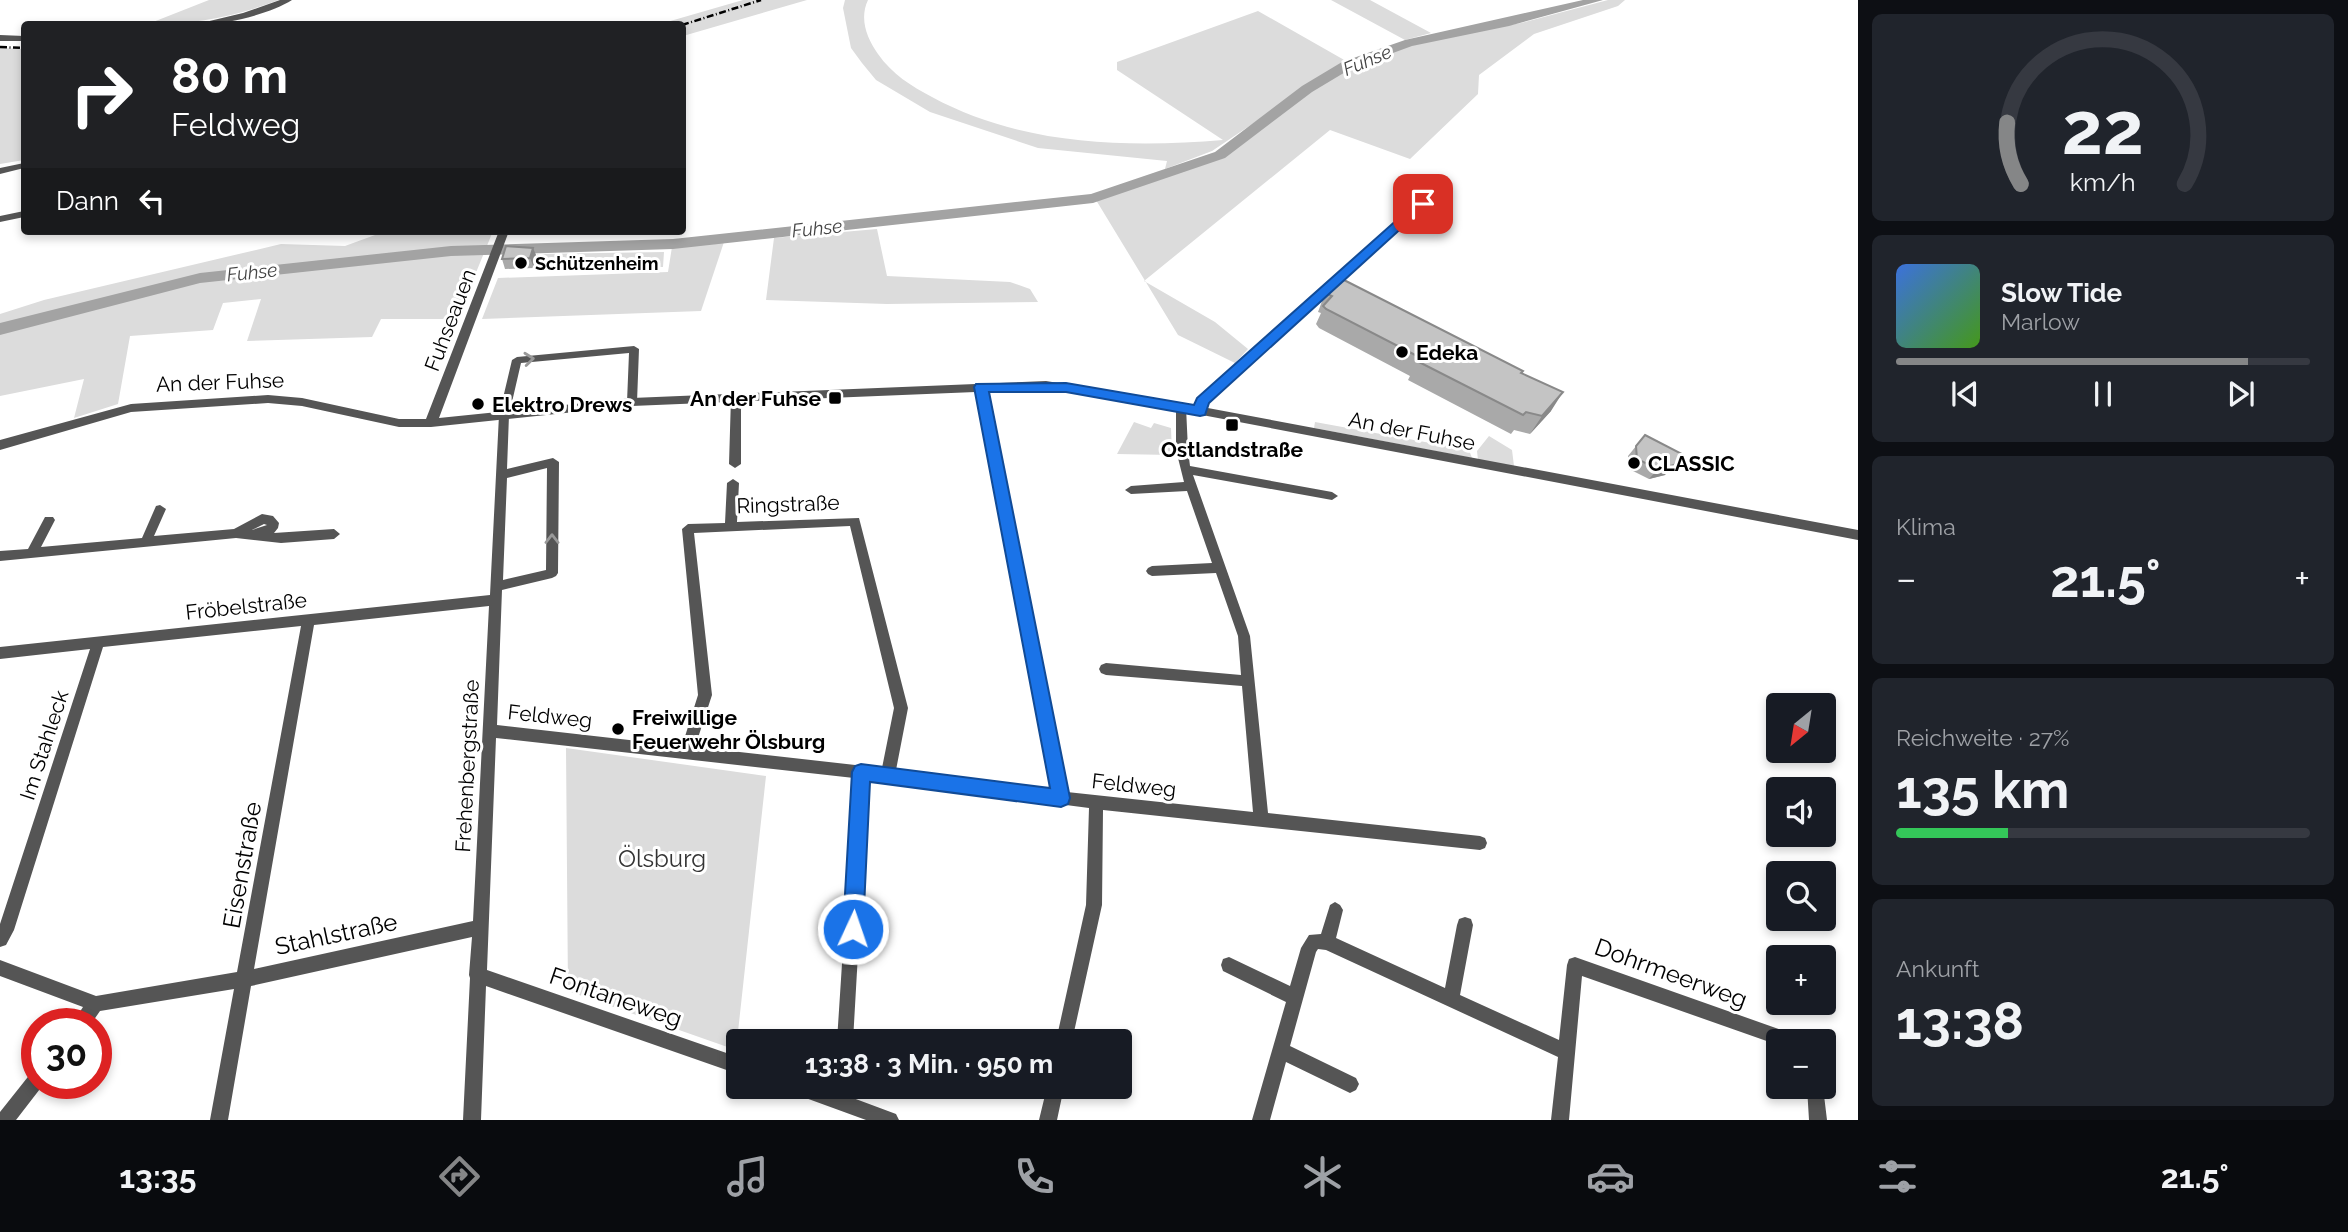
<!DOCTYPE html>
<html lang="de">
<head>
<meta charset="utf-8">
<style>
  :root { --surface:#171b24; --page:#20242c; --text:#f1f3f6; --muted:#9ea1a6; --line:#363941; --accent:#858687 }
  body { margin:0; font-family:Raleway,sans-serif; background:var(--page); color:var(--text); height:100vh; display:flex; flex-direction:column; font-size:26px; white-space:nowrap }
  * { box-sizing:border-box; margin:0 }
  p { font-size:23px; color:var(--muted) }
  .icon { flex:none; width:38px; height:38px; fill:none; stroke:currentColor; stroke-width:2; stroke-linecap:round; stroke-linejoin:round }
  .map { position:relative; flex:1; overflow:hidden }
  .sheet { display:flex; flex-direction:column; gap:14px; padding:14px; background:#0d0f14; width:490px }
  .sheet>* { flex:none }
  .banner { position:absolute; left:21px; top:21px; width:665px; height:214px; border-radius:7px; box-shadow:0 4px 10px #0003; background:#202124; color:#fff; overflow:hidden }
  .needle { width:46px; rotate:210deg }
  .controls { position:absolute; left:1766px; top:693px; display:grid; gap:14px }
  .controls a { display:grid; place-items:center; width:70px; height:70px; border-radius:7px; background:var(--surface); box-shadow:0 4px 10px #0003; font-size:35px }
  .speed { position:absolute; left:21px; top:1008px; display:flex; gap:14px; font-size:35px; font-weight:700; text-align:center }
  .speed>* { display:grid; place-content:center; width:91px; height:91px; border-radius:50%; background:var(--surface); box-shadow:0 4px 10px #0003; line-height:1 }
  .speed .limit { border:10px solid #d22; background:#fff; color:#111 }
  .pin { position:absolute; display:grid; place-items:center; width:60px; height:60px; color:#fff; margin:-30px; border-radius:14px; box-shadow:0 4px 10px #0006 }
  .me { position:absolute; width:77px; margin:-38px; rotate:3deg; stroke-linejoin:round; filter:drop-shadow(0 0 5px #0008) }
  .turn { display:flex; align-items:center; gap:24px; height:147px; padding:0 35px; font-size:32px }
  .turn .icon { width:91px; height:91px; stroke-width:2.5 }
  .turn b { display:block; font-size:49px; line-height:60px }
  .then { display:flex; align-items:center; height:66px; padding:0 35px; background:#0003; gap:14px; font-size:26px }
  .big { font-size:52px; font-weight:700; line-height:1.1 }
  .sheet .widget { flex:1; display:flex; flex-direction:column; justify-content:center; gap:10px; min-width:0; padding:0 24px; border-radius:10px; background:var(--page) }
  .sheet .dial { align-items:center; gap:0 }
  .dial svg { height:182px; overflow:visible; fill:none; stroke:var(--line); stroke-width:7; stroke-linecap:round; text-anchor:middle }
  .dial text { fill:var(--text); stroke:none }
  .song { display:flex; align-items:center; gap:21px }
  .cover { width:84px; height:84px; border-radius:10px; background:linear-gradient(135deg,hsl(220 70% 55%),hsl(100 70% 35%)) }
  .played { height:7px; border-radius:4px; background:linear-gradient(90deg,var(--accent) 85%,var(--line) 85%) }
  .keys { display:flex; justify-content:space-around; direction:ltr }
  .heat { display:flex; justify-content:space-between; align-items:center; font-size:38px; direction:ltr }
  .charge { height:10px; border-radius:5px; background:linear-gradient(90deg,#34c759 27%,var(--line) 0) }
  .trip { position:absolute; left:726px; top:1029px; width:406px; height:70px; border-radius:7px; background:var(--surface); box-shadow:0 4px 10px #0003; font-weight:700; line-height:70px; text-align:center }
  .dock { display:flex; height:112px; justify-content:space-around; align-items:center; background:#090b0e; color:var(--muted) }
  .dock .icon { width:49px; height:49px }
  .dock .on { color:var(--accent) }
  .dock b { font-size:32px; color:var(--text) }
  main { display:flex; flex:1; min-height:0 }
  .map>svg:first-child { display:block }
  .green { fill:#dcdcdc }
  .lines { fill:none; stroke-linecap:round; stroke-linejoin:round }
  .river { fill:#a3a3a3; fill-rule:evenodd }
  .minor { fill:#555; fill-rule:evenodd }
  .tertiary { fill:#555; fill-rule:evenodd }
  .rail { stroke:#000; stroke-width:2.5; stroke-dasharray:7 2.5 1 2.5; stroke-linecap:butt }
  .wall { fill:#a9a9a9 }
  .shaded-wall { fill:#898989 }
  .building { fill:#c4c4c4; stroke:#898989; stroke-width:2 }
  .oneway { stroke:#999 }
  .route { fill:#1a73e8; stroke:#114b97; stroke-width:2 }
  .poi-dot { fill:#000; stroke:#fff; stroke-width:2.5 }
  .labels { text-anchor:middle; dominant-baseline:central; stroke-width:6; stroke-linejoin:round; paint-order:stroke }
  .far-poi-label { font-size:18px; font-weight:bold; fill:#000; stroke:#fff; text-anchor:start }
  .far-water-label { font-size:19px; font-style:italic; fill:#444; stroke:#fff }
  .street-label { font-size:21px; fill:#000; stroke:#fff }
  .poi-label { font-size:21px; font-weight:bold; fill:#000; stroke:#fff; text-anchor:start }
  .near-park-label { font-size:24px; fill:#333; stroke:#fff }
  .near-street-label { font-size:24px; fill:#000; stroke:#fff }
</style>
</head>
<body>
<main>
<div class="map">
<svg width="1858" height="1120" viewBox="0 0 1858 1120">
  <rect width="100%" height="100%" fill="#fff"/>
  <path class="green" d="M 209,0 L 279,0 C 233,17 198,24 148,24 Z
    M 743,0 L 807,0 L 683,36 L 682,24 L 660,24 Z
    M 845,0 L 868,0 C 859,19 867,38 878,54 C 892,74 911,86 932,97 C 1020,145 1125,148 1223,140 L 1117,70 L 1117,62 L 1258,11 L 1346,61 L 1212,151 L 1165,169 L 1167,161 L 1038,148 L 930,112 L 876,80 L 862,63 L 851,48 L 843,8 Z
    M 1331,0 L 1370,0 L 1431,33 L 1405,40 Z
    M 1608,0 L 1625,0 L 1618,6 L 1534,34 L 1479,75 L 1478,94 L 1410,159 L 1330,130 L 1144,281 L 1215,322 L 1248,349 L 1235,363 L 1178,335 L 1096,200 L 1222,156 L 1310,91 L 1347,68 L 1415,43 L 1521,23 Z
    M 0,48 L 24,49 L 24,160 L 0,164 Z
    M 877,229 L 887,276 L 1010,282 L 1030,289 L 1038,302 L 887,304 L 766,300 L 774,238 Z
    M 386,231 L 493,231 L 457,319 L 381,319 L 372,337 L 247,341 L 261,299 L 223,303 L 213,330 L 130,336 L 118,404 L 74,418 L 84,379 L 0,396 L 0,314 L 44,300 L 281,244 L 345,246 Z
    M 724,242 L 701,311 L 482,319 L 498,278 L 668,272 L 672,247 Z
    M 664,252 L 663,267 L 534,268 L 537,254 Z
    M 1134,422 L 1151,428 L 1154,423 L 1171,428 L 1172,455 L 1117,454 Z
    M 1315,422 L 1469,450 L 1472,458 L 1314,428 Z
    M 1489,436 L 1512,450 L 1514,466 L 1478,460 L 1477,451 Z
    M 566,748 L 766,776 L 736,1050 L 568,991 Z"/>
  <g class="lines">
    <path class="river" d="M 1583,0 L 1603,0 L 1509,26 L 1412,46 L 1352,68 L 1312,92 L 1225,158 L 1093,203 L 673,249 L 451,256 L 200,283 L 0,335 L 0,323 L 200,273 L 451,246 L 673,239 L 1091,194 L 1215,152 L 1302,86 L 1342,62 L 1405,40 Z"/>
    <path class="minor" d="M 24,163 L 24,168 L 0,174 L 0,168 Z
      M 1442,183 L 1446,186 L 1445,188 L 1207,402 L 1204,414 L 1196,414 L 1195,411 L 1198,398 Z
      M 24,211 L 24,217 L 0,222 L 0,216 Z
      M 634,346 L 639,349 L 637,402 L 632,406 L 627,402 L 629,353 L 521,363 L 509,415 L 507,469 L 553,458 L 559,462 L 558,573 L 556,576 L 552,578 L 502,590 L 497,725 L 682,746 L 698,695 L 682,529 L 688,524 L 725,523 L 727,483 L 733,479 L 739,483 L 737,522 L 859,518 L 908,708 L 896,770 L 1052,790 L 976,387 L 981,383 L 986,387 L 1067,792 L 1253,812 L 1242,686 L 1106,675 L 1101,673 L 1099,669 L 1101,665 L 1106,663 L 1241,675 L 1238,636 L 1216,573 L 1152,576 L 1148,574 L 1146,571 L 1148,568 L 1152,566 L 1212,563 L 1187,491 L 1131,494 L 1125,490 L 1131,486 L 1184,482 L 1176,450 L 1176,407 L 1181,403 L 1186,407 L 1188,450 L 1190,466 L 1332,492 L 1338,496 L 1332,500 L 1193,475 L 1250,636 L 1268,813 L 1480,836 L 1485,838 L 1487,843 L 1485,848 L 1480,850 L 1103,810 L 1102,905 L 1072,1041 L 1056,1041 L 1086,905 L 1089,808 L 868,779 L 853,1041 L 837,1041 L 854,778 L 496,738 L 487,970 L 738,1057 L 738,1074 L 486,986 L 481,1120 L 463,1120 L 470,978 L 469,975 L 472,937 L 251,986 L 228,1120 L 210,1120 L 234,989 L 100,1011 L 91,1024 L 72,1024 L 83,1007 L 0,976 L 0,960 L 96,996 L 237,972 L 301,626 L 103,647 L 14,930 L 6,945 L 0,947 L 0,924 L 90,649 L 0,659 L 0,647 L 490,595 L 499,415 L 512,360 L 517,357 ZM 547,468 L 546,570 L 503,580 L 507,478 ZM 850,526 L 894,708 L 882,768 L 695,747 L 712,695 L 694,533 ZM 489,606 L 473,921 L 254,969 L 314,625 Z
      M 736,393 L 741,397 L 741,464 L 735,468 L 729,464 L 731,397 Z
      M 160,505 L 166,509 L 154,536 L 234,529 L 262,514 L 273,516 L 279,523 L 278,528 L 274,533 L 334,529 L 340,534 L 334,539 L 281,543 L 236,538 L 0,561 L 0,551 L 28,549 L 45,517 L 53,517 L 55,520 L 41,547 L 142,538 L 156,506 ZM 264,524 L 267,525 L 252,530 Z
      M 1335,902 L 1340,905 L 1343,910 L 1336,938 L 1445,988 L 1457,925 L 1459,919 L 1465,917 L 1471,919 L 1473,925 L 1460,995 L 1559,1040 L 1567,965 L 1569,959 L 1575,957 L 1790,1033 L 1796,1035 L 1798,1041 L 1778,1041 L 1778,1045 L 1582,976 L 1569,1120 L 1551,1120 L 1558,1057 L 1326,950 L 1318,949 L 1316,952 L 1290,1046 L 1356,1078 L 1359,1084 L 1356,1090 L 1350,1093 L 1286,1062 L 1270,1120 L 1252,1120 L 1286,1002 L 1223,971 L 1221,965 L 1223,959 L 1229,957 L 1290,986 L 1301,948 L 1309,935 L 1321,934 L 1330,905 Z
      M 37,1071 L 37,1083 L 44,1083 L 43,1085 L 16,1120 L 0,1120 L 0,1112 L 31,1073 Z
      M 789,1087 L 838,1087 L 837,1092 L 896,1114 L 899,1120 L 866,1120 L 792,1093 Z
      M 1047,1087 L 1064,1087 L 1057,1120 L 1039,1120 Z
      M 1807,1087 L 1823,1087 L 1827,1120 L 1809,1120 Z"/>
    <path class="tertiary" d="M 280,0 L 292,0 C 270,14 222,26 197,24 L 243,13 Z
      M 0,35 L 24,36 L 24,41 L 0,41 Z
      M 499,231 L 509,231 L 439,418 L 632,398 L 1046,381 L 1181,403 L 1858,530 L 1858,540 L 1181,411 L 1046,389 L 632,406 L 431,427 L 399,427 L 302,406 L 268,403 L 131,412 L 0,450 L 0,440 L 131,404 L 268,395 L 302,398 L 399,419 L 426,419 Z"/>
    <path class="rail" d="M 682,25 L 761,0
      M 0,47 L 24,48"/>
  </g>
  <path class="wall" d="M 537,257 L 534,268 L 505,269 L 502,259 Z
    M 1325,293 L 1522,374 L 1551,411 L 1530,434 L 1514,430 L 1511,434 L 1408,380 L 1410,376 L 1319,328 L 1316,324 L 1321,313 L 1318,312 Z
    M 1645,435 L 1665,475 L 1649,479 L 1629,469 L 1628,456 Z"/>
  <path class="shaded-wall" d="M 533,248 L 537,257 L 534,268 L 530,258 Z
    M 1563,392 L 1551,411 L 1530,434 L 1542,416 Z
    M 1674,465 L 1665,475 L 1649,479 L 1658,469 Z"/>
  <path class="building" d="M 506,246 L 533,248 L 530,258 L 502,259 Z
    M 1342,279 L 1523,371 L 1521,373 L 1563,392 L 1542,416 L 1526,412 L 1523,415 L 1417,361 L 1421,358 L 1326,309 L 1323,306 L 1332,296 L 1325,293 Z
    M 1645,435 L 1682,454 L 1674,465 L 1658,469 L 1637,459 L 1636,446 Z"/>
  <defs><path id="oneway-chevron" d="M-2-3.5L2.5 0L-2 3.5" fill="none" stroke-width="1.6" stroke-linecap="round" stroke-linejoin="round" transform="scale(1.75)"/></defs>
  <g class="oneway">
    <use href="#oneway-chevron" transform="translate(529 359) rotate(-6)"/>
    <use href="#oneway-chevron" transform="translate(552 539) rotate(-90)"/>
  </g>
  <path class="route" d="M 1418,201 L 1428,204 L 1209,403 L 1205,415 L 1200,416 L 1066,392 L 989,392 L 1070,798 L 1068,804 L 1061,807 L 870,782 L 863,929 L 860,936 L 853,939 L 846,936 L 843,929 L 852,772 L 855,766 L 861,764 L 1050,788 L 974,387 L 976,384 L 1066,383 L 1194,405 L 1197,398 Z"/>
  <g class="poi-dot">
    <circle cx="521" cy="263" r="7"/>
    <circle cx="1402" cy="352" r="7"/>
    <rect x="828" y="391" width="14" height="14" rx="3.5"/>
    <circle cx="478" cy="404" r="7"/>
    <rect x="1225" y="418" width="14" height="14" rx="3.5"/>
    <circle cx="1634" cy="463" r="7"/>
    <circle cx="618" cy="729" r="7"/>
  </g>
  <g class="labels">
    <g class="far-poi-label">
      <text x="535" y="263">Schützenheim</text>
    </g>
    <g class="far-water-label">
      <text transform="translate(1367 60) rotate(-23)">Fuhse</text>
      <text transform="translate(817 228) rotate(-6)">Fuhse</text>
      <text transform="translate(252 272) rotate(-6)">Fuhse</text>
    </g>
    <g class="street-label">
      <text transform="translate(450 320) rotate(-69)">Fuhseauen</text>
      <text transform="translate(220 382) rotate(-2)">An der Fuhse</text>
      <text transform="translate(1412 431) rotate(11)">An der Fuhse</text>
      <text transform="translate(788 504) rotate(-2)">Ringstraße</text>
      <text transform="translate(246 606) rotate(-6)">Fröbelstraße</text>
      <text transform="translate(550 716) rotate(6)">Feldweg</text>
      <text transform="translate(44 745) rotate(-72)">Im Stahleck</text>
      <text transform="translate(467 766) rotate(-87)">Frehenbergstraße</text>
      <text transform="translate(1134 785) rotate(6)">Feldweg</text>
    </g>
    <g class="poi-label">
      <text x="1416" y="352">Edeka</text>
      <text x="821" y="398" text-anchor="end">An der Fuhse</text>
      <text x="492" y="404">Elektro Drews</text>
      <text x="1232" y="449" text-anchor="middle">Ostlandstraße</text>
      <text x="1648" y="463">CLASSIC</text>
      <text x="632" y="717">Freiwillige<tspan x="632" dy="24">Feuerwehr Ölsburg</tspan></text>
    </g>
    <g class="near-park-label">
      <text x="662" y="858">Ölsburg</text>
    </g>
    <g class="near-street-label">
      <text transform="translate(242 865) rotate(-80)">Eisenstraße</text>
      <text transform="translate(336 934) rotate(-12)">Stahlstraße</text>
      <text transform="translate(1671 973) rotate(20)">Dohrmeerweg</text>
      <text transform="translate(616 997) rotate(19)">Fontaneweg</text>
    </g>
  </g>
</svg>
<div class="controls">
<a><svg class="needle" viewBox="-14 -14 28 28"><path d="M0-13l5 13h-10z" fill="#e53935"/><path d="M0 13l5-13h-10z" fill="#9ea1a6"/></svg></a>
<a><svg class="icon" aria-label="sound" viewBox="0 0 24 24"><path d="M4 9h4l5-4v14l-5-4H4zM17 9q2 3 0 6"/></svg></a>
<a><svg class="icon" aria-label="search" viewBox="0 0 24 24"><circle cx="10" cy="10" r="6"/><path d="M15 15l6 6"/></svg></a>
<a>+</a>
<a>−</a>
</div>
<div class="speed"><div class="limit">30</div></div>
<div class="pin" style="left:1423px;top:204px;background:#d93025"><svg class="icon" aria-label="arrive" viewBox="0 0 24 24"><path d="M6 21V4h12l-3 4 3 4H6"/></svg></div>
<svg class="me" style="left:853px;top:929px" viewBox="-20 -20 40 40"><circle r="17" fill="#1a73e8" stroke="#fff" stroke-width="3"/><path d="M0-11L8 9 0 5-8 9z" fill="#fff"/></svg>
<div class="trip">13:38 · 3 Min. · 950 m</div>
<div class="banner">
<div class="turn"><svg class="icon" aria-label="right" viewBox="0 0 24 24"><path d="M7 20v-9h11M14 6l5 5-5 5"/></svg><div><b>80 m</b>Feldweg</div></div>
<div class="then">Dann<svg class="icon" aria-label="left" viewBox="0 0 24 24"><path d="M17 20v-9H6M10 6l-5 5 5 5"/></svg></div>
</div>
</div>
<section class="sheet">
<div class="widget dial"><svg viewBox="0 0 100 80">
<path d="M14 69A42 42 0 1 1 86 69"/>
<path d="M14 69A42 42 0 0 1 8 42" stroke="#858687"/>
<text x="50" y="56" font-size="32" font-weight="700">22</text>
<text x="50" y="72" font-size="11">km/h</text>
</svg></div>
<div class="widget">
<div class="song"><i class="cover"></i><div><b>Slow Tide</b><p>Marlow</p></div></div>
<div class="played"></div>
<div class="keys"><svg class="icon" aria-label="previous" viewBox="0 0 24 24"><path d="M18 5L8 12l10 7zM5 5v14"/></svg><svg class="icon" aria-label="pause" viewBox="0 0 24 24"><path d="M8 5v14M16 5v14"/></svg><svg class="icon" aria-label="next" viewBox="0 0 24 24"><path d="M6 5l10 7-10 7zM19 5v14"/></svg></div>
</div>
<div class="widget"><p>Klima</p>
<div class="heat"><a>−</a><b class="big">21.5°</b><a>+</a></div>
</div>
<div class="widget"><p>Reichweite · 27%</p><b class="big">135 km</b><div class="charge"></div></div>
<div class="widget"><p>Ankunft</p><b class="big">13:38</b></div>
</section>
</main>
<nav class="dock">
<b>13:35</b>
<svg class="icon on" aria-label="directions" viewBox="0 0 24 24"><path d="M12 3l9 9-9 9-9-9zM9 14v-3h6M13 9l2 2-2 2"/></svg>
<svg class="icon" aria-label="music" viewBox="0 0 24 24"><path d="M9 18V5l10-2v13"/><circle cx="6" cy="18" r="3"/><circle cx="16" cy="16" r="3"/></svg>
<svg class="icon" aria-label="phone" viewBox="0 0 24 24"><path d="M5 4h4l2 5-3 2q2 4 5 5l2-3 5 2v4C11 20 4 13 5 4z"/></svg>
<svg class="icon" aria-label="climate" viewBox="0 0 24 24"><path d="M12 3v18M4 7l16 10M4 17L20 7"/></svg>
<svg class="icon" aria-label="car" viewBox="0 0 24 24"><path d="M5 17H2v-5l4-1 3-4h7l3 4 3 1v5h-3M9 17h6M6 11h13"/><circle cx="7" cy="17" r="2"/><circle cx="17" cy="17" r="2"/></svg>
<svg class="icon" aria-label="filters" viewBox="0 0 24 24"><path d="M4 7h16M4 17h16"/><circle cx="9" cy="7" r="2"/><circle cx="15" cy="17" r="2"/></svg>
<b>21.5°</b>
</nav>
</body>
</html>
